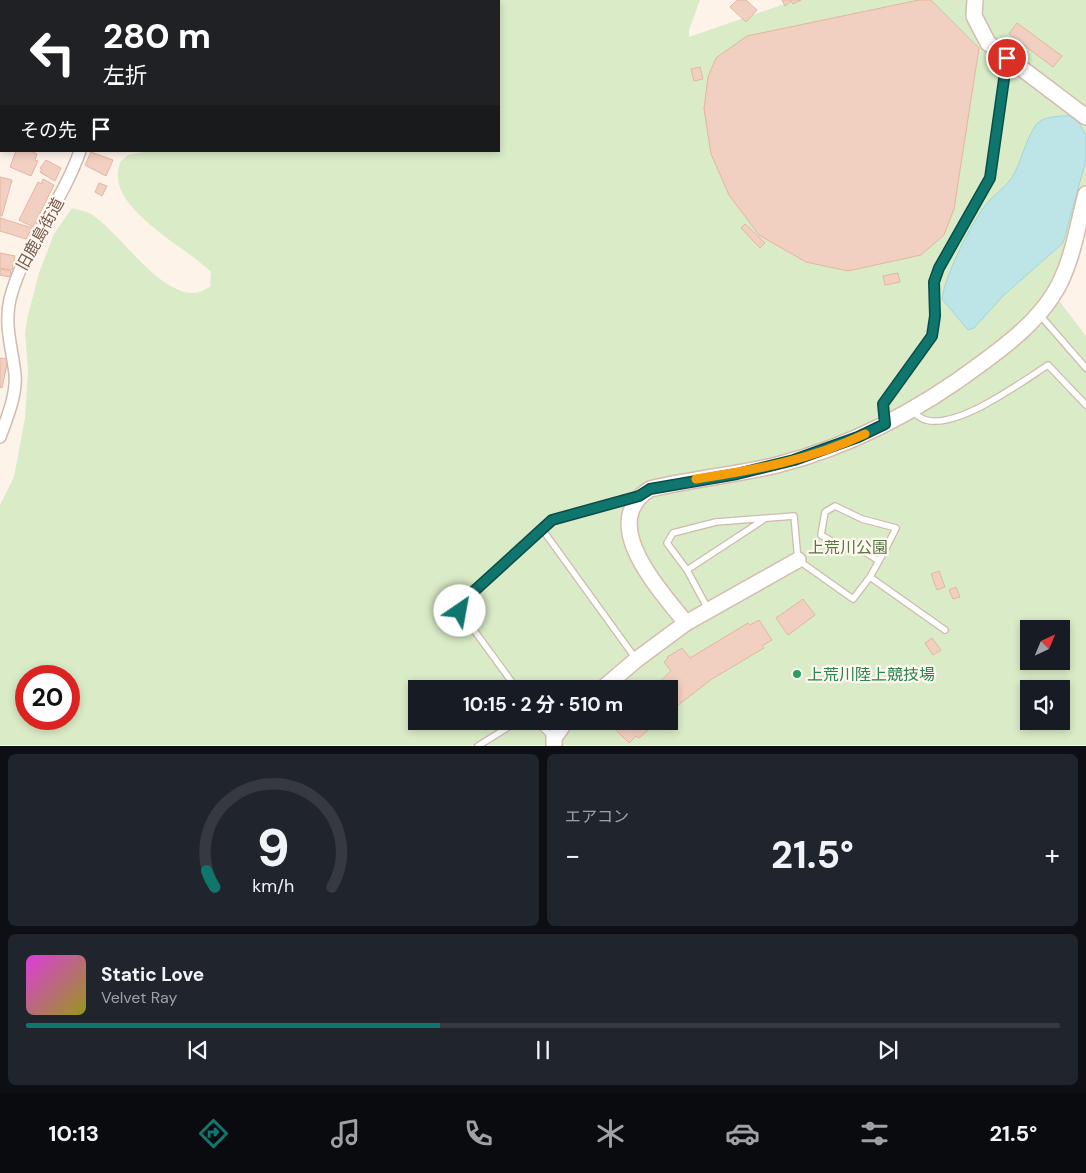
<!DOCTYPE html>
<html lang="ja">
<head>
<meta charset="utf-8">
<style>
  :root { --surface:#171b24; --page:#20242c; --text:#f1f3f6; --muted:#9ea1a6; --line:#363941; --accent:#0f766e }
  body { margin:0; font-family:"DM Sans","Noto Sans JP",sans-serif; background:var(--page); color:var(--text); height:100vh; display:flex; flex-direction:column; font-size:19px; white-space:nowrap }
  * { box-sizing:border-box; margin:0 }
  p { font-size:16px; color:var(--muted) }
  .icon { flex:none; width:28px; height:28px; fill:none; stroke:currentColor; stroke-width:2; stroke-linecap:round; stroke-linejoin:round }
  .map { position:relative; height:746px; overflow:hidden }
  .sheet { display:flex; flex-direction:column; gap:8px; padding:8px; background:#0d0f14; flex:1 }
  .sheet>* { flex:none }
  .banner { position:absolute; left:0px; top:0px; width:500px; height:152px; box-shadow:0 2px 8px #0003; background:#202124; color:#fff; overflow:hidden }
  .needle { width:32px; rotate:44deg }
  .buttons { position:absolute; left:1020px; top:620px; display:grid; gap:10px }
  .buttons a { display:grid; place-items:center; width:50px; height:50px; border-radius:0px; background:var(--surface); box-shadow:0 2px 8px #0003; font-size:25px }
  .speed { position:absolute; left:15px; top:665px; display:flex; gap:10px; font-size:25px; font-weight:700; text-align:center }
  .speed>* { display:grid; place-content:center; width:65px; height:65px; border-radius:50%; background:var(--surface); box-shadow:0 2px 8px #0003; line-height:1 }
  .speed .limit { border:8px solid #d22; background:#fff; color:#111 }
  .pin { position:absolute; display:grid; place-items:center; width:42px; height:42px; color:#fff; margin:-21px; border:2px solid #fff; border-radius:50%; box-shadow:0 1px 5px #0007 }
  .me { position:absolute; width:55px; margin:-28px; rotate:33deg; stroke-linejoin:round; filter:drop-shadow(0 0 4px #0008) }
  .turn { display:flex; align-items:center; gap:18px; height:105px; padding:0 20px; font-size:22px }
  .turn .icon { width:65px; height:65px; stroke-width:2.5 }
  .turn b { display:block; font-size:35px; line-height:42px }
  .then { display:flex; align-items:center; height:48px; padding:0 20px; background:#0003; gap:10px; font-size:19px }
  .big { font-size:38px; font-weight:700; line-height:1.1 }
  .sheet .tile { flex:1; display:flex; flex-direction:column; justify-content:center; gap:8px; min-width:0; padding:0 18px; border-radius:8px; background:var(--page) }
  .sheet .dial { align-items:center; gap:0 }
  .dial svg { height:130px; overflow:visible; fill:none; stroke:var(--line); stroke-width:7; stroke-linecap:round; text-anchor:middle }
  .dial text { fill:var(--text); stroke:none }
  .song { display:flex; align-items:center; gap:15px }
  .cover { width:60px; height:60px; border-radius:8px; background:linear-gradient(135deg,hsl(300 70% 55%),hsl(60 70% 35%)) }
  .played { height:5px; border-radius:2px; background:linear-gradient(90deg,var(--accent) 40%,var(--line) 40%) }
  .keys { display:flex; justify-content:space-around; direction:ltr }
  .heat { display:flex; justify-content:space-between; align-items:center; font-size:28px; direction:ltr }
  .sheet .tiles { flex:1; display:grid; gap:8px; grid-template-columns:1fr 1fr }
  .tile:last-child { grid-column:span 2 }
  .trip { position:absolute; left:408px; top:680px; width:270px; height:50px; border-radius:0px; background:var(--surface); box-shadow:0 2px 8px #0003; font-weight:700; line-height:50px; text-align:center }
  .tab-bar { display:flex; height:80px; justify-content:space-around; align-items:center; background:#090b0e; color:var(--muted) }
  .tab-bar .icon { width:35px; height:35px }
  .tab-bar .active { color:var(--accent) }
  .tab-bar b { font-size:22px; color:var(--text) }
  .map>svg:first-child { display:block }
  .green { fill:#d9ebc7; fill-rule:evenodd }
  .water { fill:#bde5e7; stroke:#a3d5d9 }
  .building { fill:#f2d0c1; stroke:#e5b5a1 }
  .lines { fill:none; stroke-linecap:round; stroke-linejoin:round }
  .lane-casing { stroke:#cfbaae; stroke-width:8 }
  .street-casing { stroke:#cfbaae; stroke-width:14 }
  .secondary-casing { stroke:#d5bcae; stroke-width:18 }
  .lane { stroke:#fff; stroke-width:5.5 }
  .street { stroke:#fff; stroke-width:11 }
  .secondary { stroke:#fff; stroke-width:15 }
  .route-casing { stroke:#0a4d48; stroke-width:12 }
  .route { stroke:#0f766e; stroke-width:9 }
  .slow { stroke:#f59e0b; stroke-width:9 }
  .leisure-dot { fill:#2e9e5b; stroke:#fff8f0; stroke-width:2 }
  .labels { text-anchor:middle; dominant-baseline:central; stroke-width:4.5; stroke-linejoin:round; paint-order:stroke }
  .street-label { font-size:16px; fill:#78584c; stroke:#fff8f0 }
  .park-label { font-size:16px; fill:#567841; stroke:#fff8f0 }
  .leisure-label { font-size:16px; fill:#27864d; stroke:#fff8f0; text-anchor:start }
</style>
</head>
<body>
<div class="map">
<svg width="1086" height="746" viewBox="0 0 1086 746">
  <rect width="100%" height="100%" fill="#fdf3e9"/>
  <path class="green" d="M 107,0 L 700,0 L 689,30 L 689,37 L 796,0 L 1086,0 L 1086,194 L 1054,294 L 1086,336 L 1086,745 L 0,745 L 0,505 L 14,477 L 25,418 L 28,369 L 25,333 L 28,315 L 39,273 L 54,234 L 72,208 C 78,210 86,211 91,214 C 122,234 157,294 195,293 C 200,293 205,289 210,287 L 211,272 C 188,249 120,214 118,178 C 117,173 119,167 120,162 L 128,155 L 148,151 L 499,151 L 499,1 ZM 1029,629 L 1061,629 L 1061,661 L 1029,661 ZM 26,676 L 69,676 L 69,719 L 26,719 ZM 416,689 L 669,689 L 669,721 L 416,721 ZM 1029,689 L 1061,689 L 1061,721 L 1029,721 Z"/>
  <path class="water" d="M 1061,116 L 1070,116 L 1079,123 L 1086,135 L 1086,160 L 1063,243 L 1004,295 L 974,328 L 968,330 L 942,299 C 945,275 972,221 988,202 C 997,192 1008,186 1014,174 C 1022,159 1026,139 1036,125 C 1042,117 1053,117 1061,116 Z"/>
  <path class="building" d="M 737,0 L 746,0 L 757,10 L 746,22 L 730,7 Z
    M 782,0 L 801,0 L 793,4 L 791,1 L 785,6 Z
    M 919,0 L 931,0 L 979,48 L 954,209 L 944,235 L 921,255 L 848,271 L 806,262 L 759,235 L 729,195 L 711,154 L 704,109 L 708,77 L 716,58 L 747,36 Z
    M 1017,23 L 1062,56 L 1053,67 L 1009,34 Z
    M 700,67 L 703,79 L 694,81 L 691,69 Z
    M 16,151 L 31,151 L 37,154 L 35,160 L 38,161 L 31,176 L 10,167 Z
    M 91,152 L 113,160 L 106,176 L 85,165 Z
    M 46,160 L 61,168 L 55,181 L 40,172 L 42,169 L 40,168 Z
    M 0,177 L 12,180 L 2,216 L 0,216 Z
    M 43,179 L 54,185 L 33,227 L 19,220 L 38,182 L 41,184 Z
    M 99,183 L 107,186 L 102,196 L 95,192 Z
    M 0,218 L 32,228 L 26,239 L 0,231 Z
    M 745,224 L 765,243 L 760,248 L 741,228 Z
    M 0,253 L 15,256 L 12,270 L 0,268 Z
    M 0,269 L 11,271 L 10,277 L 0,275 Z
    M 898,273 L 900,282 L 885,285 L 883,276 Z
    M 0,358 L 8,359 L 2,388 L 0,387 Z
    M 939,571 L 945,587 L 937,590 L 931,574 Z
    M 956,587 L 960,597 L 953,599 L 949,590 Z
    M 803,599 L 815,615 L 788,635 L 776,618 Z
    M 759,620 L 772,640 L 762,646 L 764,648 L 712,679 L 669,712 L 669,689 L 652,689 L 671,671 L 664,662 L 668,658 L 667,657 L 682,648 L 690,658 L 748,623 L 750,625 Z
    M 932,638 L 941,650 L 933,655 L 925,643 Z
    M 619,721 L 658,721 L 639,738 L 636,736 L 629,743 L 613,727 Z"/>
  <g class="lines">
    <g class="lane-casing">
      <path id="lane" d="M 1039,314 L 1086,368
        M 912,412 C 916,414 921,419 926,420 C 958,429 1022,382 1048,365 L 1086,405
        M 884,422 L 883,404 C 895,383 924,356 931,337 C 940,314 929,294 939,268 L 990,178 L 1007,59
        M 542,529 L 636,659
        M 687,570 L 763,520
        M 870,577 C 879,561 888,545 896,528 L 862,519 L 835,506 L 825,512 L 821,535 L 845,549 L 865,552 L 879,561
        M 708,609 L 687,570 L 667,543 L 673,533 L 716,522 L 794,516 L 798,560 L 853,599 L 870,577 L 945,630
        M 517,689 L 460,611 L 462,602 L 552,520 L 637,496
        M 536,721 L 552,737
        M 478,746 L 518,721"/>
    </g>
    <g class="street-casing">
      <path id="street" d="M 0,110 L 1,111
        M 0,437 C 7,418 17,394 15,374 C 12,348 4,325 10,299 C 24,245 62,203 80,151"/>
    </g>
    <g class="secondary-casing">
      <path id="secondary" d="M 975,0 L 974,16 L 988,43 L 1086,117
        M 73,1 L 74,0
        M 0,123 L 1,120
        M 686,623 C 661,591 596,523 650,489 C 692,479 735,475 777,465 C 852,446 921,409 982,363 C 1009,343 1035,323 1053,295 C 1072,266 1077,227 1086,194
        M 602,689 L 636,660 L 686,623 L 798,560
        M 554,746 L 554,738 L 566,721"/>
    </g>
    <use href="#lane" class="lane"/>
    <use href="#street" class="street"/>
    <use href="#secondary" class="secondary"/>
  </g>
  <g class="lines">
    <g class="route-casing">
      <path id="route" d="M 460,611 L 462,602 L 552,520 L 639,496 L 650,489 L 737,474 L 794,460 L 858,437 L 885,424 L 883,404 L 932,336 L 935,316 L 934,282 L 939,268 L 990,178 L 1007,58"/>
    </g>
    <use href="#route" class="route"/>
    <path class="slow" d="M 696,479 C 754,470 811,460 865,434"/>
  </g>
  <circle class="leisure-dot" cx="797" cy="674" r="5"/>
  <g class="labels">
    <g class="street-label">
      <text transform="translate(40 234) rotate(-61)">旧鹿島街道</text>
    </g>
    <g class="park-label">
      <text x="848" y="547">上荒川公園</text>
    </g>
    <g class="leisure-label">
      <text x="807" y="674">上荒川陸上競技場</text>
    </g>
  </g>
</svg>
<div class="buttons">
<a><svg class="needle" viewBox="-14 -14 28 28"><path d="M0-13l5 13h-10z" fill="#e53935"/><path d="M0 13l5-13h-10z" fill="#9ea1a6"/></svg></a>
<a><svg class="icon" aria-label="sound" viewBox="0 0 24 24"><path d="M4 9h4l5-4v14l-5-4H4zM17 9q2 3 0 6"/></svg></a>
</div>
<div class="speed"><div class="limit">20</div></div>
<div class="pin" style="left:1007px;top:58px;background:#d93025"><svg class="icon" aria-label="arrive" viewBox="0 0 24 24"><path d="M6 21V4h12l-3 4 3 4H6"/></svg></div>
<svg class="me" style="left:460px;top:611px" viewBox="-20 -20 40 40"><circle r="19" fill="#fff"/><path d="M0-13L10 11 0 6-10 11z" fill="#0f766e"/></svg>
<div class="trip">10:15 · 2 分 · 510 m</div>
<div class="banner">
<div class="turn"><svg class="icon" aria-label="left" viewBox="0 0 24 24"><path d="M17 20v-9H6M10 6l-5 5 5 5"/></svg><div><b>280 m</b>左折</div></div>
<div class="then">その先<svg class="icon" aria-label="arrive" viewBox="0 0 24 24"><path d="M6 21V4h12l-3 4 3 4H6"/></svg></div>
</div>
</div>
<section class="sheet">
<div class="tiles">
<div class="tile dial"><svg viewBox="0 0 100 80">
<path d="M14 69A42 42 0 1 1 86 69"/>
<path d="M14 69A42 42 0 0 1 9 59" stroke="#0f766e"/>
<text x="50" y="56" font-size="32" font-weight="700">9</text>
<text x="50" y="72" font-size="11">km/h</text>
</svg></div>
<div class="tile"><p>エアコン</p>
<div class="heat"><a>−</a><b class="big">21.5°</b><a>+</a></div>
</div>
<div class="tile">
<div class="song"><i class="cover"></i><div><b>Static Love</b><p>Velvet Ray</p></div></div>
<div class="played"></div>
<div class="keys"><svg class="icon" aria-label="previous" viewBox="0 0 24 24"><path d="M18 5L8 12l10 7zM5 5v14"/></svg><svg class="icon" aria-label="pause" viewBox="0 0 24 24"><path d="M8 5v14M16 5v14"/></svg><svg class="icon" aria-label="next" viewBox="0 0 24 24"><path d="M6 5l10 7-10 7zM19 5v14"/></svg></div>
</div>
</div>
</section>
<nav class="tab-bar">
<b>10:13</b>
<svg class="icon active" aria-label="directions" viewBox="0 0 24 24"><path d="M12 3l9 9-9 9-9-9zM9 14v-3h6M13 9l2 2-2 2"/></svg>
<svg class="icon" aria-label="music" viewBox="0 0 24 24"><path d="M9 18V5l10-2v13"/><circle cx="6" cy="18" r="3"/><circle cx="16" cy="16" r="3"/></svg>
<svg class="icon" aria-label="phone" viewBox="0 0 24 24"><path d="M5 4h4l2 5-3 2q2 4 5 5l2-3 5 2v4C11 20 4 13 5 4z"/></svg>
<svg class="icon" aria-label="climate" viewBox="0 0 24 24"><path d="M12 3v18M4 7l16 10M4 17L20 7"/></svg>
<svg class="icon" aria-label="car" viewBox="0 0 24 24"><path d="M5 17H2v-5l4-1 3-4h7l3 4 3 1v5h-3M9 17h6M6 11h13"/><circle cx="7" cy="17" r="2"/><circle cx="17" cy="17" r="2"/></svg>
<svg class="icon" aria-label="filters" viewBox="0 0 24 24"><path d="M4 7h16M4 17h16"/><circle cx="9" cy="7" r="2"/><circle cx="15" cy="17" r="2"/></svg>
<b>21.5°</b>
</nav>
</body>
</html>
